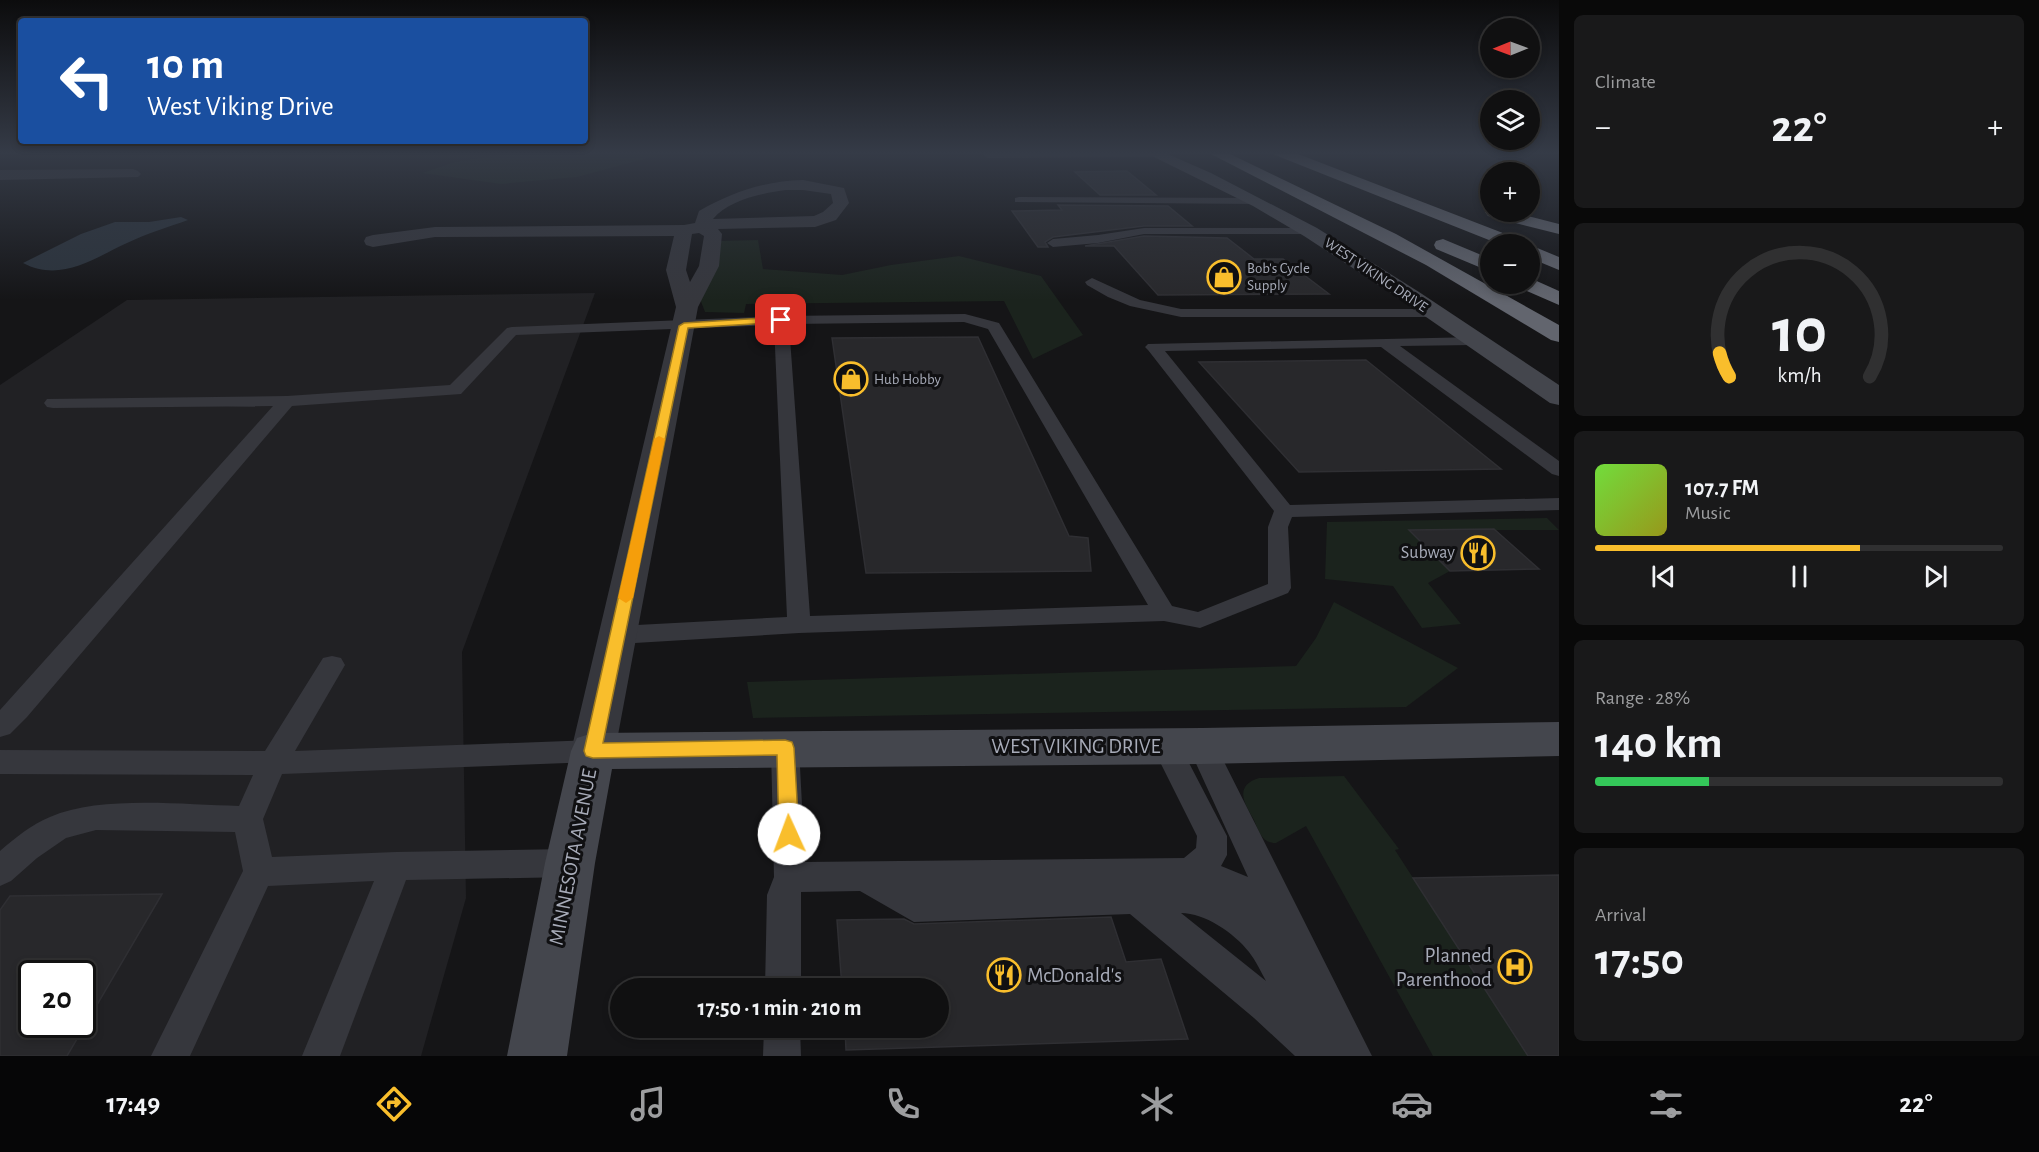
<!DOCTYPE html>
<html lang="en">
<head>
<meta charset="utf-8">
<style>
  :root { --surface:#101011; --page:#19191a; --text:#f1f3f6; --muted:#9c9d9f; --line:#303031; --accent:#f9be2c }
  body { margin:0; font-family:"Alegreya Sans",sans-serif; background:var(--page); color:var(--text); height:100vh; display:flex; flex-direction:column; font-size:22px; white-space:nowrap }
  * { box-sizing:border-box; margin:0 }
  p { font-size:20px; color:var(--muted) }
  .icon { flex:none; width:33px; height:33px; fill:none; stroke:currentColor; stroke-width:2; stroke-linecap:round; stroke-linejoin:round }
  .map { position:relative; flex:1; overflow:hidden }
  .panel { display:flex; flex-direction:column; gap:15px; padding:15px; background:#090909; width:480px }
  .panel>* { flex:none }
  .top-card { position:absolute; left:18px; top:18px; width:570px; height:126px; border-radius:6px; box-shadow:0 3px 9px #0003,0 0 0 2px var(--line); background:#1a4fa0; color:#fff; overflow:hidden }
  .needle { width:39px; rotate:269deg }
  .controls { position:absolute; left:1480px; top:18px; display:grid; gap:12px }
  .controls a { display:grid; place-items:center; width:60px; height:60px; border-radius:50%; background:var(--surface); box-shadow:0 3px 9px #0003,0 0 0 2px var(--line); font-size:30px }
  .speed { position:absolute; left:18px; top:960px; display:flex; gap:12px; font-size:30px; font-weight:700; text-align:center }
  .speed>* { display:grid; place-content:center; width:78px; height:78px; border-radius:50%; background:var(--surface); box-shadow:0 3px 9px #0003,0 0 0 2px var(--line); line-height:1 }
  .speed .limit { border:3px solid #111; border-radius:9px; background:#fff; color:#111 }
  .pin { position:absolute; display:grid; place-items:center; width:51px; height:51px; color:#fff; margin:-26px; border-radius:12px; box-shadow:0 3px 9px #0006 }
  .me { position:absolute; width:66px; margin:-33px; rotate:358deg; stroke-linejoin:round; filter:drop-shadow(0 0 4px #0008) }
  .turn { display:flex; align-items:center; gap:21px; height:126px; padding:0 30px; font-size:27px }
  .turn .icon { width:78px; height:78px; stroke-width:2.5 }
  .turn b { display:block; font-size:42px; line-height:51px }
  .big { font-size:45px; font-weight:700; line-height:1.1 }
  .panel .card { flex:1; display:flex; flex-direction:column; justify-content:center; gap:9px; min-width:0; padding:0 21px; border-radius:9px; background:var(--page) }
  .panel .dial { align-items:center; gap:0 }
  .dial svg { height:156px; overflow:visible; fill:none; stroke:var(--line); stroke-width:7; stroke-linecap:round; text-anchor:middle }
  .dial text { fill:var(--text); stroke:none }
  .song { display:flex; align-items:center; gap:18px }
  .cover { width:72px; height:72px; border-radius:9px; background:linear-gradient(135deg,hsl(100 70% 55%),hsl(60 70% 35%)) }
  .played { height:6px; border-radius:3px; background:linear-gradient(90deg,var(--accent) 65%,var(--line) 65%) }
  .keys { display:flex; justify-content:space-around; direction:ltr }
  .heat { display:flex; justify-content:space-between; align-items:center; font-size:33px; direction:ltr }
  .charge { height:9px; border-radius:4px; background:linear-gradient(90deg,#34c759 28%,var(--line) 0) }
  .trip { position:absolute; left:610px; top:978px; width:339px; height:60px; border-radius:30px; background:var(--surface); box-shadow:0 3px 9px #0003,0 0 0 2px var(--line); font-weight:700; line-height:60px; text-align:center }
  .dock { display:flex; height:96px; justify-content:space-around; align-items:center; background:#060607; color:var(--muted) }
  .dock .icon { width:42px; height:42px }
  .dock .active { color:var(--accent) }
  .dock b { font-size:27px; color:var(--text) }
  main { display:flex; flex:1; min-height:0 }
  .map>svg:first-child { display:block }
  .built { fill:#212124; fill-rule:evenodd }
  .green { fill:#1b231d }
  .water { fill:#2b333c }
  .building { fill:#28282b; stroke:#2f2f33; stroke-width:1.5; fill-rule:evenodd }
  .lines { fill:none; stroke-linecap:round; stroke-linejoin:round }
  .lane { fill:#36373d; fill-rule:evenodd }
  .street { fill:#36373d; fill-rule:evenodd }
  .secondary { fill:#44464d; fill-rule:evenodd }
  .highway { fill:#62656e; fill-rule:evenodd }
  .route { fill:#f9be2c; stroke:#a27c1d; stroke-width:1.5 }
  .slow { fill:#f59e0b }
  .labels { text-anchor:middle; dominant-baseline:central; stroke-width:6; stroke-linejoin:round; paint-order:stroke }
  .far-poi-label { font-size:15px; fill:#a7abb8; stroke:#101012; text-anchor:start }
  .far-street-label { font-size:15px; fill:#a7abb8; stroke:#101012 }
  .poi-label { font-size:18px; fill:#a7abb8; stroke:#101012; text-anchor:end }
  .near-street-label { font-size:21px; fill:#a7abb8; stroke:#101012 }
  .near-poi-label { font-size:21px; fill:#a7abb8; stroke:#101012; text-anchor:end }
</style>
</head>
<body>
<main>
<div class="map">
<svg width="1559" height="1056" viewBox="0 0 1559 1056">
  <rect width="100%" height="100%" fill="#151517"/>
  <path class="built" d="M 595,293 L 462,652 L 466,898 L 421,1056 L 0,1056 L 0,385 L 127,300 ZM 32,974 L 82,974 L 82,1024 L 32,1024 Z"/>
  <path class="green" d="M 519,152 L 670,152 L 577,177 L 501,184 L 422,173 L 455,162 Z
    M 758,240 L 763,269 L 842,275 L 891,265 L 959,256 L 1041,276 L 1083,335 L 1033,359 L 1004,301 L 746,304 L 744,313 L 705,312 L 700,299 L 717,241 Z
    M 1547,518 L 1559,530 L 1410,530 L 1450,571 L 1428,583 L 1461,624 L 1422,628 L 1393,586 L 1325,579 L 1327,522 Z
    M 1334,602 L 1458,668 L 1406,707 L 753,718 L 747,682 L 1296,666 L 1316,638 Z
    M 1344,776 L 1399,849 L 1395,850 L 1528,1056 L 1433,1056 L 1306,826 L 1276,843 C 1274,843 1268,842 1267,841 C 1260,837 1257,827 1254,820 C 1245,804 1233,786 1259,778 Z"/>
  <path class="water" d="M 181,217 L 188,220 C 168,227 146,234 127,243 C 94,258 61,283 23,263 L 81,234 L 115,222 L 149,222 Z"/>
  <path class="building" d="M 1127,171 L 1156,195 L 1100,195 L 1075,172 Z
    M 1058,205 L 1168,206 L 1192,226 L 1144,226 L 1053,237 L 1045,242 L 1048,247 L 1038,247 L 1012,211 L 1062,210 Z
    M 1144,236 L 1227,238 L 1254,259 L 1283,259 L 1329,294 L 1158,295 L 1114,246 L 1085,246 Z
    M 978,337 L 1069,536 L 1088,538 L 1091,571 L 866,573 L 832,338 Z
    M 1366,360 L 1501,469 L 1299,472 L 1199,362 Z
    M 1494,529 L 1539,569 L 1450,571 L 1409,530 Z
    M 1559,875 L 1559,1056 L 1528,1056 L 1413,878 Z
    M 162,894 L 67,1056 L 0,1056 L 0,910 L 10,896 ZM 32,974 L 82,974 L 82,1024 L 32,1024 Z
    M 1111,917 L 1126,962 L 1161,959 L 1188,1039 L 846,1050 L 845,1028 L 939,1028 L 939,988 L 842,988 L 837,920 L 904,919 L 914,924 Z"/>
  <g class="lines">
    <path class="lane" d="M 980,152 L 1160,152 L 1162,154 L 1157,157 L 987,158 Z
      M 1019,197 L 1258,198 L 1263,201 L 1258,204 L 1015,202 L 1015,198 Z
      M 1144,228 L 1308,228 L 1314,231 L 1308,234 L 1144,234 L 1098,243 L 1053,247 L 1047,243 L 1053,239 L 1098,235 Z
      M 1092,278 L 1140,300 L 1181,309 L 1433,309 L 1440,313 L 1433,317 L 1181,317 L 1130,306 L 1108,297 L 1087,285 L 1085,282 Z
      M 965,314 L 999,323 L 1172,606 L 1198,612 L 1268,584 L 1268,527 L 1274,511 L 1148,350 L 1145,347 L 1148,344 L 1478,337 L 1481,340 L 1473,345 L 1400,346 L 1559,461 L 1559,476 L 1552,474 L 1381,347 L 1165,351 L 1290,505 L 1559,498 L 1559,510 L 1292,517 L 1288,527 L 1291,588 L 1288,593 L 1200,628 L 1164,621 L 799,633 L 618,644 L 609,641 L 606,635 L 609,629 L 618,626 L 787,617 L 774,325 L 516,335 L 461,394 L 292,406 L 27,717 L 10,734 L 0,737 L 0,710 L 273,406 L 53,408 L 47,407 L 44,403 L 47,399 L 287,396 L 450,385 L 507,328 L 512,327 L 781,316 ZM 964,322 L 988,329 L 1148,605 L 810,616 L 789,324 Z
      M 332,656 L 341,658 L 345,665 L 295,751 L 593,740 L 603,743 L 607,751 L 603,759 L 593,762 L 282,774 L 263,819 L 272,857 L 396,852 L 570,849 L 581,853 L 586,863 L 581,873 L 570,877 L 406,880 L 340,1056 L 302,1056 L 374,881 L 268,886 L 190,1056 L 151,1056 L 243,871 L 235,832 L 96,830 L 66,838 L 37,858 L 11,881 L 0,886 L 0,851 C 15,838 32,824 50,817 C 101,795 183,805 239,806 L 253,775 L 0,774 L 0,750 L 265,751 L 323,658 Z
      M 1166,735 L 1176,738 L 1227,836 L 1227,855 L 1221,866 L 1248,877 L 1188,746 L 1192,738 L 1202,735 L 1212,738 L 1372,1056 L 1295,1056 L 1254,1018 L 1130,914 L 914,922 L 860,891 L 801,892 L 801,988 L 765,988 L 767,895 L 774,877 L 771,748 L 775,740 L 785,737 L 795,740 L 799,748 L 805,862 L 1184,858 L 1196,848 L 1197,836 L 1152,746 L 1156,738 ZM 1181,913 C 1205,913 1234,933 1249,952 C 1256,961 1261,972 1266,981 Z
      M 764,1028 L 800,1028 L 801,1056 L 763,1056 Z"/>
    <path class="street" d="M 133,169 L 138,171 L 141,174 L 138,177 L 0,180 L 0,170 Z
      M 803,180 L 844,188 L 849,203 L 836,220 L 815,227 L 718,229 L 722,234 L 719,266 L 698,307 L 615,751 L 609,764 L 593,769 L 577,764 L 571,751 L 676,307 L 666,270 L 674,236 L 435,237 L 373,247 L 366,245 L 364,241 L 366,237 L 373,235 L 435,227 L 684,225 L 695,223 L 699,211 C 732,192 765,181 803,180 ZM 786,190 L 803,190 L 831,194 L 833,203 L 823,212 L 814,216 L 713,219 C 728,200 763,193 786,190 ZM 699,233 L 704,236 L 699,266 L 690,282 L 686,270 L 692,234 Z"/>
    <path class="secondary" d="M 1144,152 L 1163,152 L 1211,173 L 1317,228 L 1419,292 L 1559,385 L 1559,405 L 1550,403 L 1403,301 L 1304,236 L 1253,206 Z
      M 1559,722 L 1559,756 L 1202,764 L 612,769 L 595,863 L 567,1056 L 507,1056 L 545,863 L 571,751 L 577,738 L 593,733 L 1202,728 Z"/>
    <path class="highway" d="M 1207,152 L 1226,152 L 1396,234 L 1559,325 L 1559,342 L 1551,340 L 1426,265 Z
      M 1273,152 L 1293,152 L 1521,240 L 1523,244 L 1499,244 L 1275,155 Z
      M 1488,208 L 1491,208 L 1491,212 L 1512,212 L 1559,224 L 1559,234 L 1488,216 L 1485,212 Z
      M 1443,239 L 1491,259 L 1491,272 L 1436,249 L 1434,245 L 1436,241 Z
      M 1530,245 L 1559,257 L 1559,270 L 1530,258 Z
      M 1530,278 L 1559,291 L 1559,305 L 1520,288 L 1517,284 L 1530,284 Z"/>
  </g>
  <linearGradient id="sky" x2="0" y2="1"><stop stop-color="#0c0c0d"/><stop offset="0.51" stop-color="#353b47"/><stop offset="1" stop-color="#353b47" stop-opacity="0"/></linearGradient>
  <rect width="1559" height="300" fill="url(#sky)"/>
  <path class="route" d="M 781,317 L 784,318 L 784,322 L 688,328 L 603,743 L 785,740 L 792,742 L 794,748 L 799,834 L 796,840 L 789,843 L 781,840 L 779,834 L 777,755 L 593,758 L 586,756 L 584,751 L 679,326 L 684,323 Z"/>
  <path class="slow" d="M 659,436 L 665,439 L 633,598 L 626,603 L 618,598 L 654,439 Z"/>
  <defs>
    <g id="shop-ring" transform="scale(1.725)"><circle r="9.5" fill="#101012" stroke="#f9be2c" stroke-width="1.5"/><path d="M-5-2.5h2.3a2.7 3.5 0 0 1 5.4 0H5L5.5 6h-11ZM-1.5-2.5h3a1.5 2.3 0 0 0-3 0Z" fill="#f9be2c"/></g>
    <g id="restaurant-ring" transform="scale(1.725)"><circle r="9.5" fill="#101012" stroke="#f9be2c" stroke-width="1.5"/><path d="M-5-6h1v4h1v-4h1v4h1v-4h1v5L-1.5 .5V6h-2V.5L-5-1ZM5-6V6H3V1.5H1.5Q1.5-4 5-6Z" fill="#f9be2c"/></g>
    <g id="hospital-ring" transform="scale(1.725)"><circle r="9.5" fill="#101012" stroke="#f9be2c" stroke-width="1.5"/><path d="M-5-5h3v3.5h4V-5h3V5h-3V1.5h-4V5h-3Z" fill="#f9be2c"/></g>
  </defs>
  <g fill-rule="evenodd">
    <use href="#shop-ring" x="1224" y="277"/>
    <use href="#shop-ring" x="851" y="379"/>
    <use href="#restaurant-ring" x="1478" y="553"/>
    <use href="#hospital-ring" x="1515" y="967"/>
    <use href="#restaurant-ring" x="1004" y="975"/>
  </g>
  <g class="labels">
    <g class="far-poi-label">
      <text x="1247" y="268">Bob's Cycle<tspan x="1247" dy="17">Supply</tspan></text>
      <text x="874" y="379">Hub Hobby</text>
    </g>
    <g class="far-street-label">
      <text transform="translate(1376 275) rotate(34)">WEST VIKING DRIVE</text>
    </g>
    <g class="poi-label">
      <text x="1455" y="553">Subway</text>
    </g>
    <g class="near-street-label">
      <text x="1076" y="746">WEST VIKING DRIVE</text>
      <text transform="translate(573 857) rotate(-79)">MINNESOTA AVENUE</text>
    </g>
    <g class="near-poi-label">
      <text x="1492" y="955">Planned<tspan x="1492" dy="24">Parenthood</tspan></text>
      <text x="1027" y="975" text-anchor="start">McDonald's</text>
    </g>
  </g>
</svg>
<div class="controls">
<a><svg class="needle" viewBox="-14 -14 28 28"><path d="M0-13l5 13h-10z" fill="#e53935"/><path d="M0 13l5-13h-10z" fill="#9c9d9f"/></svg></a>
<a><svg class="icon" aria-label="layers" viewBox="0 0 24 24"><path d="M12 4l9 5-9 5-9-5zM3 14l9 5 9-5"/></svg></a>
<a>+</a>
<a>−</a>
</div>
<div class="speed"><div class="limit">20</div></div>
<div class="pin" style="left:781px;top:320px;background:#d93025"><svg class="icon" aria-label="arrive" viewBox="0 0 24 24"><path d="M6 21V4h12l-3 4 3 4H6"/></svg></div>
<svg class="me" style="left:789px;top:834px" viewBox="-20 -20 40 40"><circle r="19" fill="#fff"/><path d="M0-13L10 11 0 6-10 11z" fill="#f9be2c"/></svg>
<div class="trip">17:50 · 1 min · 210 m</div>
<div class="top-card">
<div class="turn"><svg class="icon" aria-label="left" viewBox="0 0 24 24"><path d="M17 20v-9H6M10 6l-5 5 5 5"/></svg><div><b>10 m</b>West Viking Drive</div></div>
</div>
</div>
<section class="panel">
<div class="card"><p>Climate</p>
<div class="heat"><a>−</a><b class="big">22°</b><a>+</a></div>
</div>
<div class="card dial"><svg viewBox="0 0 100 80">
<path d="M14 69A42 42 0 1 1 86 69"/>
<path d="M14 69A42 42 0 0 1 9 57" stroke="#f9be2c"/>
<text x="50" y="56" font-size="32" font-weight="700">10</text>
<text x="50" y="72" font-size="11">km/h</text>
</svg></div>
<div class="card">
<div class="song"><i class="cover"></i><div><b>107.7 FM</b><p>Music</p></div></div>
<div class="played"></div>
<div class="keys"><svg class="icon" aria-label="previous" viewBox="0 0 24 24"><path d="M18 5L8 12l10 7zM5 5v14"/></svg><svg class="icon" aria-label="pause" viewBox="0 0 24 24"><path d="M8 5v14M16 5v14"/></svg><svg class="icon" aria-label="next" viewBox="0 0 24 24"><path d="M6 5l10 7-10 7zM19 5v14"/></svg></div>
</div>
<div class="card"><p>Range · 28%</p><b class="big">140 km</b><div class="charge"></div></div>
<div class="card"><p>Arrival</p><b class="big">17:50</b></div>
</section>
</main>
<nav class="dock">
<b>17:49</b>
<svg class="icon active" aria-label="directions" viewBox="0 0 24 24"><path d="M12 3l9 9-9 9-9-9zM9 14v-3h6M13 9l2 2-2 2"/></svg>
<svg class="icon" aria-label="music" viewBox="0 0 24 24"><path d="M9 18V5l10-2v13"/><circle cx="6" cy="18" r="3"/><circle cx="16" cy="16" r="3"/></svg>
<svg class="icon" aria-label="phone" viewBox="0 0 24 24"><path d="M5 4h4l2 5-3 2q2 4 5 5l2-3 5 2v4C11 20 4 13 5 4z"/></svg>
<svg class="icon" aria-label="climate" viewBox="0 0 24 24"><path d="M12 3v18M4 7l16 10M4 17L20 7"/></svg>
<svg class="icon" aria-label="car" viewBox="0 0 24 24"><path d="M5 17H2v-5l4-1 3-4h7l3 4 3 1v5h-3M9 17h6M6 11h13"/><circle cx="7" cy="17" r="2"/><circle cx="17" cy="17" r="2"/></svg>
<svg class="icon" aria-label="filters" viewBox="0 0 24 24"><path d="M4 7h16M4 17h16"/><circle cx="9" cy="7" r="2"/><circle cx="15" cy="17" r="2"/></svg>
<b>22°</b>
</nav>
</body>
</html>
